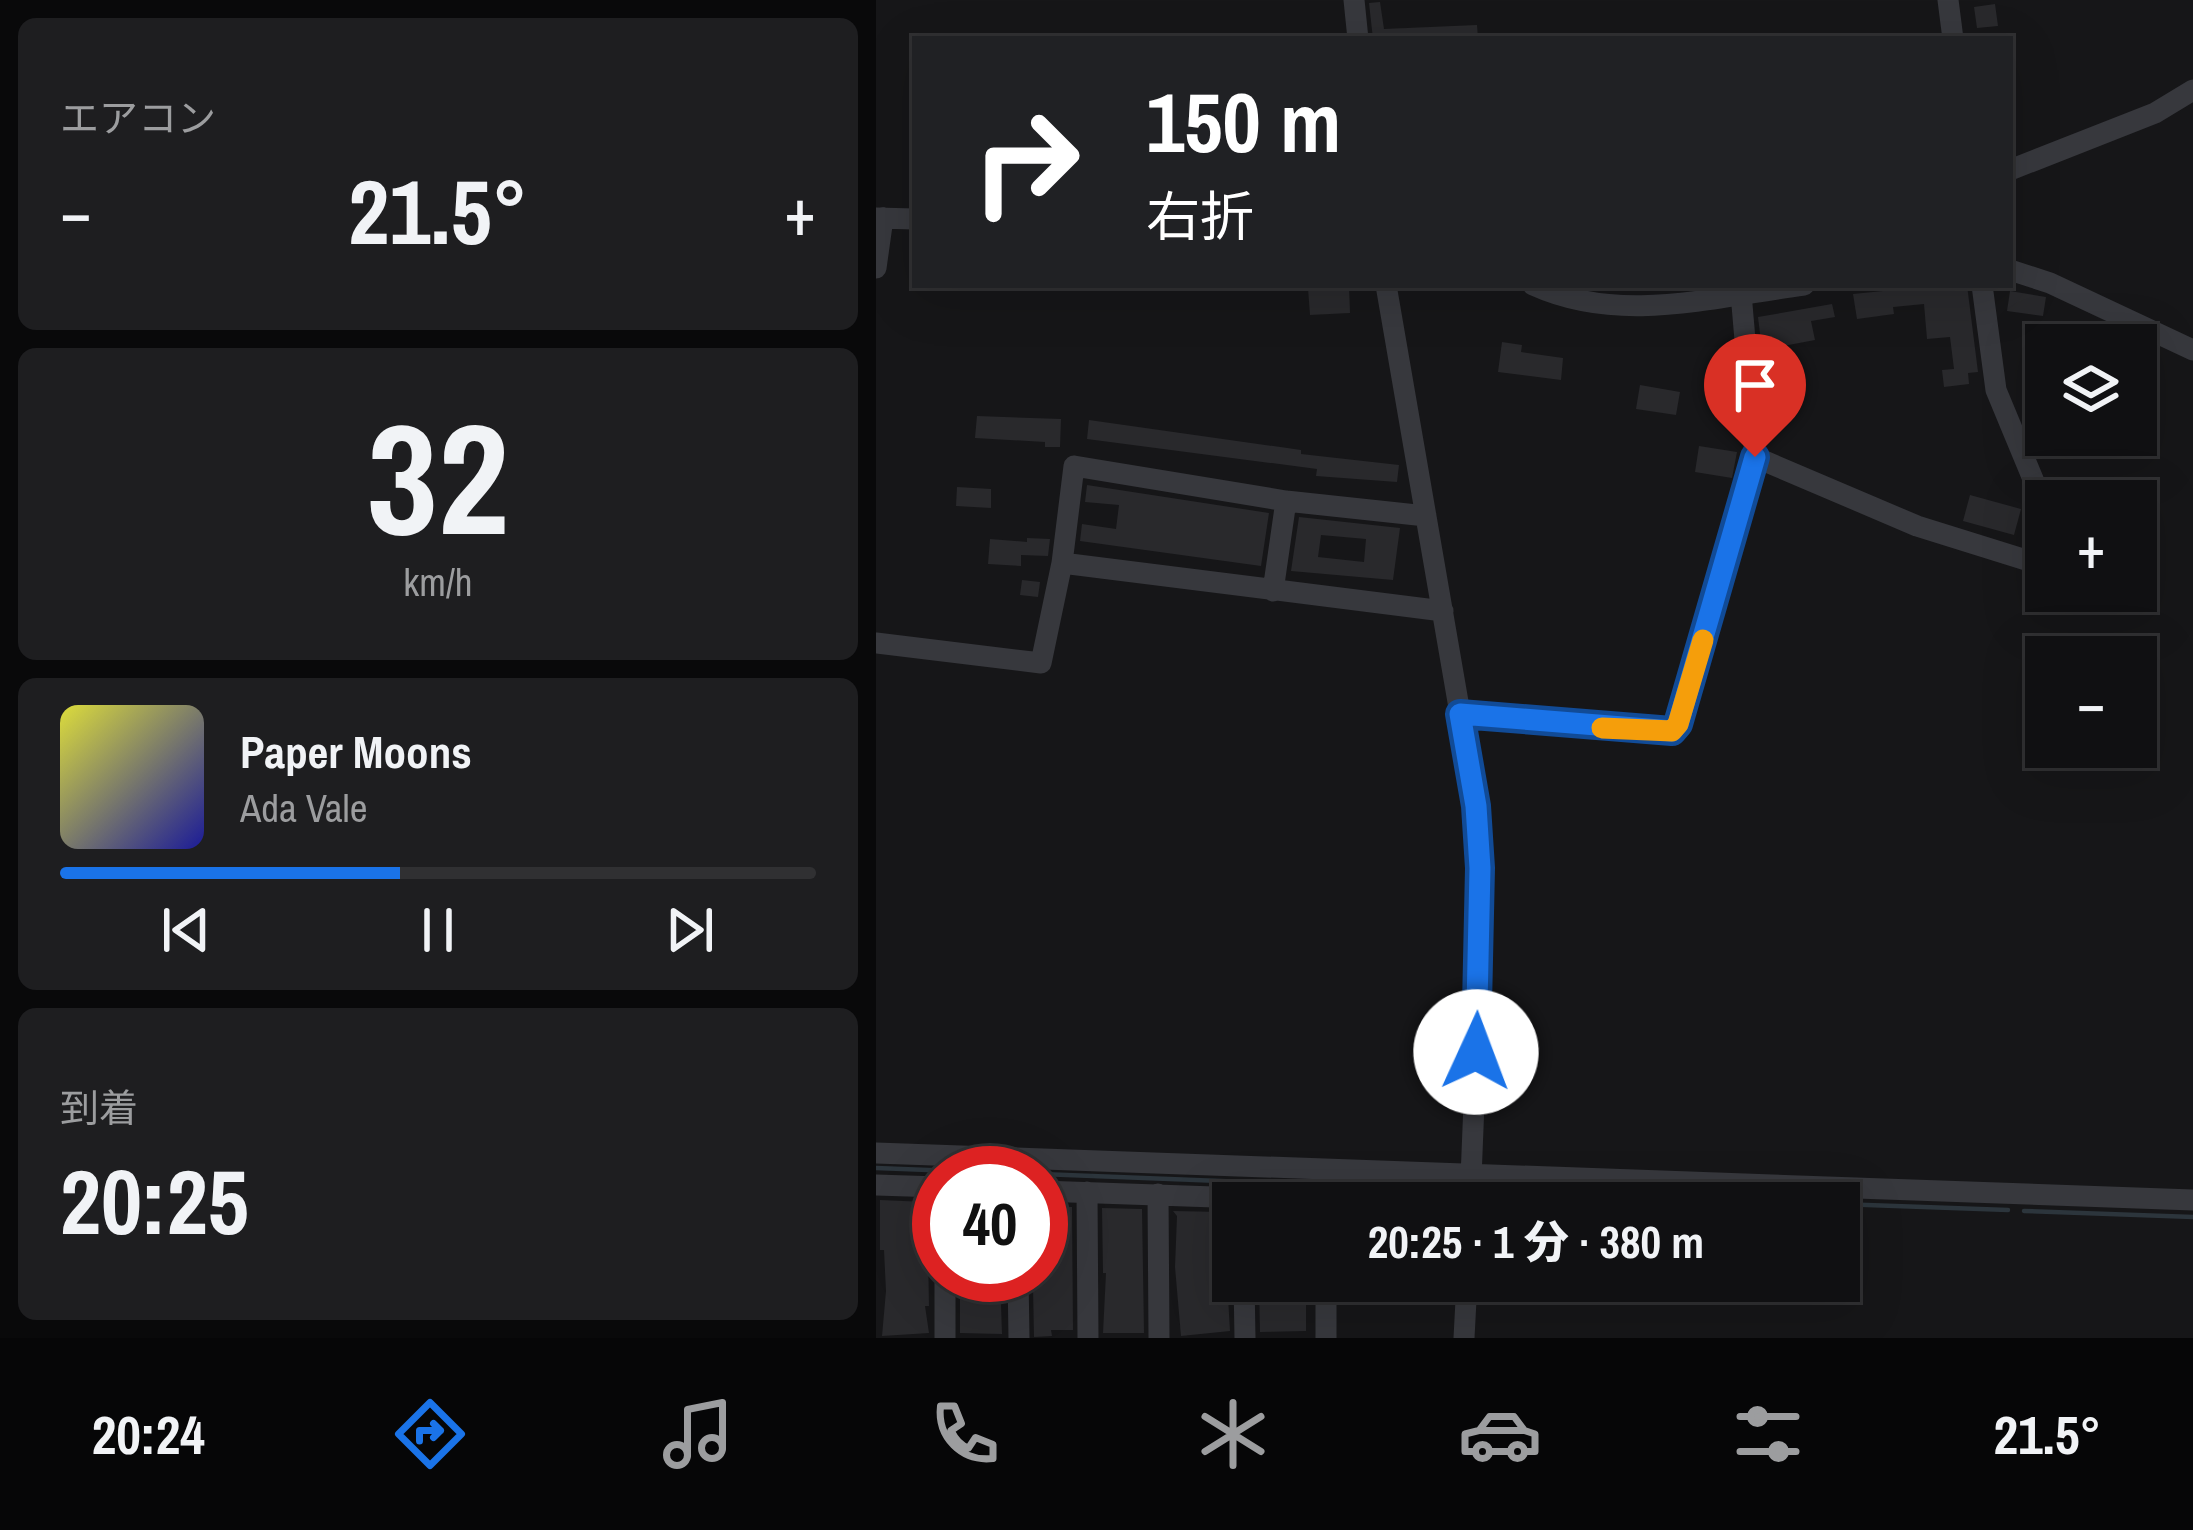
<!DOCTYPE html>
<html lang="ja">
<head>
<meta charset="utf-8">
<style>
  :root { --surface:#101012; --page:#1e1e20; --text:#f1f3f6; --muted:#9c9d9f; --line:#303032; --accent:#1a73e8 }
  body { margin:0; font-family:"Archivo Narrow","Noto Sans JP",sans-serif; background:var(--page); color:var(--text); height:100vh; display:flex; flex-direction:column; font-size:45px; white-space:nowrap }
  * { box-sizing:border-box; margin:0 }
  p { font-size:39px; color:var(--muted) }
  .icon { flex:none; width:66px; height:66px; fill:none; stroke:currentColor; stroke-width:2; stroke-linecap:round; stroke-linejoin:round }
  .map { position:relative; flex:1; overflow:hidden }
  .panel { display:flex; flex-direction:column; gap:18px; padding:18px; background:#09090a; width:876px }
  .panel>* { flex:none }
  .banner { position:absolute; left:36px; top:36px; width:1101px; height:252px; border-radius:0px; box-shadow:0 12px 48px #0002,0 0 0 3px var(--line); background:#202124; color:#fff; overflow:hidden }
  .buttons { position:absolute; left:1149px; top:324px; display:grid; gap:24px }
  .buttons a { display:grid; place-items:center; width:132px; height:132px; border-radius:0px; background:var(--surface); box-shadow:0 12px 48px #0002,0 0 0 3px var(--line); font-size:60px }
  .speed { position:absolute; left:36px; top:1146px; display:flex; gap:24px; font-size:60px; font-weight:700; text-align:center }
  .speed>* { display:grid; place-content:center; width:156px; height:156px; border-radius:50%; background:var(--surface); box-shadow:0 12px 48px #0002,0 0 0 3px var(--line); line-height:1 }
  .speed .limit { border:18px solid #d22; background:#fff; color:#111 }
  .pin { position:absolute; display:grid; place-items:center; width:102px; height:102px; color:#fff; margin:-123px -51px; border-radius:50% 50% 50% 0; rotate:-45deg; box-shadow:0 0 12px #0007 }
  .pin .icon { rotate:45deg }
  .me { position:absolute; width:132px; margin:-66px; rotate:2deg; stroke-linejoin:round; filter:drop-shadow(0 0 9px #0008) }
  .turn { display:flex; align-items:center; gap:42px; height:252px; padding:0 36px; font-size:54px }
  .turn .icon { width:156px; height:156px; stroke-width:2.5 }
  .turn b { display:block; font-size:84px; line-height:102px }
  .big { font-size:90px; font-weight:800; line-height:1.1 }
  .panel .widget { flex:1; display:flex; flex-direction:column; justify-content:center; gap:18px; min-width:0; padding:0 42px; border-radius:18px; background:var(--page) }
  .panel .dial { align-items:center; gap:0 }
  .dial b { font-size:156px; line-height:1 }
  .song { display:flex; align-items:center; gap:36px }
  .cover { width:144px; height:144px; border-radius:18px; background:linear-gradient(135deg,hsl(60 70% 55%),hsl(240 70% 35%)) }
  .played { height:12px; border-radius:6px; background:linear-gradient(90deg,var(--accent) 45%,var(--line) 45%) }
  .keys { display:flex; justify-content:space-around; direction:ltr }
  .heat { display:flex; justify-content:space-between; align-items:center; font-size:66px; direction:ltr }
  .trip { position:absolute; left:336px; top:1182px; width:648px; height:120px; border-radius:0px; background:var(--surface); box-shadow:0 12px 48px #0002,0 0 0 3px var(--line); font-weight:800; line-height:120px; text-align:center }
  .tab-bar { display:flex; height:192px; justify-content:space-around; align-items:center; background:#060607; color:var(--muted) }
  .tab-bar .icon { width:84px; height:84px }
  .tab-bar .selected { color:var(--accent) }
  .tab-bar b { font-size:54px; color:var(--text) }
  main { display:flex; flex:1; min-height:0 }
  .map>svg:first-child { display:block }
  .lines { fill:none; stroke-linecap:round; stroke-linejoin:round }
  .stream { stroke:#2c353c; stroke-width:4.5 }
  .building { fill:#29292c; fill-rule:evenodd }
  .minor { stroke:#37383d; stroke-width:21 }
  .route-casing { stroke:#114b97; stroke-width:30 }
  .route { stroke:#1a73e8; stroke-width:21 }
  .slow { stroke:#f59e0b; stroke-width:21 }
</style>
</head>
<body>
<main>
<section class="panel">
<div class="widget"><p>エアコン</p>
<div class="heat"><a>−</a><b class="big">21.5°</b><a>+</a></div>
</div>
<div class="widget dial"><b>32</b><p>km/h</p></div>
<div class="widget">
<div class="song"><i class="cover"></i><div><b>Paper Moons</b><p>Ada Vale</p></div></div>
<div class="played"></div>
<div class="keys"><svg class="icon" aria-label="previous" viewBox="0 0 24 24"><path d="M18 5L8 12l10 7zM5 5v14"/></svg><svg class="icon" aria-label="pause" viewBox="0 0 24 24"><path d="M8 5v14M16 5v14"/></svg><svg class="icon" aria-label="next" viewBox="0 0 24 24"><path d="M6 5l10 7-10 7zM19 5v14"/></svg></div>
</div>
<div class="widget"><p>到着</p><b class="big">20:25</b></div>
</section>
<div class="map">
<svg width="1317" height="1338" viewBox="0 0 1317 1338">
  <rect width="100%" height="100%" fill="#161618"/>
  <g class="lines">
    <path class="stream" d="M 0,1168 L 130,1173
      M 165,1174 L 581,1190
      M 610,1191 L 930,1203
      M 963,1204 L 1132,1210
      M 1148,1211 L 1317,1217"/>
  </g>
  <path class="building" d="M 504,2 L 508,29 L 601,25 L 602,39 L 497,39 L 493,3 Z
    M 1119,4 L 1122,26 L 1101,28 L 1098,7 Z
    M 1067,285 L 1091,285 L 1102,372 L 1092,373 L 1093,384 L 1068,387 L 1066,370 L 1078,369 L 1074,337 L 1051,339 L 1048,304 L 1017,307 L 1018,314 L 981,319 L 977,294 Z
    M 473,286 L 474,313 L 434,315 L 432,288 Z
    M 1134,291 L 1170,297 L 1167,316 L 1131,311 Z
    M 956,304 L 959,317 L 935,321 L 939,340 L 886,350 L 882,317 Z
    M 626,342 L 646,345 L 645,352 L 687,358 L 685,380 L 622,372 Z
    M 764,385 L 804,392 L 800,415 L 760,409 Z
    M 101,416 L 185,419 L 184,447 L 169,447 L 169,442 L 99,438 Z
    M 213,420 L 425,450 L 425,454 L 523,465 L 521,482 L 440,476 L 441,469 L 211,439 Z
    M 823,446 L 861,452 L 856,478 L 819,472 Z
    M 211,485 L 393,513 L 385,566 L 204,541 L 206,524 L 240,529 L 243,505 L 209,502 Z
    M 81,487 L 115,489 L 115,508 L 80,506 Z
    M 1094,495 L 1145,509 L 1138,535 L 1087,521 Z
    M 423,517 L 524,528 L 517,580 L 415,571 ZM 445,535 L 490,539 L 488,562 L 442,557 Z
    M 151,538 L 174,539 L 172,556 L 145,555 L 145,566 L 112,564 L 114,539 L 151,542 Z
    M 146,580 L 164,582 L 162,597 L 144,595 Z
    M 4,1200 L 51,1202 L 53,1306 L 49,1306 L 53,1333 L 6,1336 L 10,1291 L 8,1250 L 4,1250 Z
    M 165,1206 L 196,1207 L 197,1330 L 175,1330 L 176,1336 L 158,1337 L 157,1287 L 165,1287 Z
    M 226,1208 L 266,1209 L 268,1333 L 227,1333 L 230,1273 L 227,1273 Z
    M 297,1211 L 347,1212 L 354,1331 L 305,1336 L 299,1267 L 301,1216 Z
    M 107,1275 L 124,1275 L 126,1334 L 84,1333 L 84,1285 L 106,1284 Z
    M 410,1281 L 430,1281 L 430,1331 L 384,1332 L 383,1286 L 410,1287 Z"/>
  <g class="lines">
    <path class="minor" d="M 478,0 L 482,39
      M 1072,0 L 1077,39
      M 1134,170 L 1279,113 L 1317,90
      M 0,218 L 39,219
      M 0,268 L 7,218
      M 1134,270 L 1174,283 L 1317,350
      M 510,285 L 600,806 L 605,929 L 594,1203
      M 657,285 C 745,325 837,297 928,285
      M 879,457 L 1041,526 L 1163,564 L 1164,496 L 1120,390 L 1106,285
      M 186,563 L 567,611
      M 397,591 L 410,501
      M 0,643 L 165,663 L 186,563 L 198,466 L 410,501 L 550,516
      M 584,714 L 788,734 L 803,724 L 879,457 L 865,293
      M 0,1153 L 1317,1200
      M 0,1185 L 63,1187
      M 165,1191 L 515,1203
      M 211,1192 L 212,1338
      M 282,1194 L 283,1338
      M 69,1275 L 69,1338
      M 142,1275 L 143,1338
      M 368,1281 L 369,1338
      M 450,1281 L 450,1338
      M 588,1338 L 591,1281"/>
  </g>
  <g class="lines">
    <g class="route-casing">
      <path id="route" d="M 600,1052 L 604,868 L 600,806 L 584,714 L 796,731 L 802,724 L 879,457"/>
    </g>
    <use href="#route" class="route"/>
    <path class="slow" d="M 726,728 L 796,731 L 802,724 L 827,640"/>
  </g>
</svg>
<div class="buttons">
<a><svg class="icon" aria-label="layers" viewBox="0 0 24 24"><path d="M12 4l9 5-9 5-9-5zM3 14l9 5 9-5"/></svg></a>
<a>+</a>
<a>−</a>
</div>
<div class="speed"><div class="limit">40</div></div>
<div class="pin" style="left:879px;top:457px;background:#d93025"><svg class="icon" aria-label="arrive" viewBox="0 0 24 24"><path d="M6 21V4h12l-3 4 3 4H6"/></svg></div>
<svg class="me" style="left:600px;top:1052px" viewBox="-20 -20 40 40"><circle r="19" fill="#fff"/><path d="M0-13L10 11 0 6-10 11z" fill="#1a73e8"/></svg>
<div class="trip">20:25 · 1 分 · 380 m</div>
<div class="banner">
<div class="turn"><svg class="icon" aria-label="right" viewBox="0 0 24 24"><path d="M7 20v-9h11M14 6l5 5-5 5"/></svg><div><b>150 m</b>右折</div></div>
</div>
</div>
</main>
<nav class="tab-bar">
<b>20:24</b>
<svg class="icon selected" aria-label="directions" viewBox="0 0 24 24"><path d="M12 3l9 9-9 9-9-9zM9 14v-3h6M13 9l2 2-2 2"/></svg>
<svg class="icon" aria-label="music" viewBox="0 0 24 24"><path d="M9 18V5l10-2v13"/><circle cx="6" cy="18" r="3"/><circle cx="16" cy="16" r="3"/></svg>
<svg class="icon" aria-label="phone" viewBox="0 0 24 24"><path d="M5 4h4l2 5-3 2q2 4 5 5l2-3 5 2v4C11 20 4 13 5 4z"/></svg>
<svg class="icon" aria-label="climate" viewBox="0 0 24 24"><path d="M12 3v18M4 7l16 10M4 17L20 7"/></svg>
<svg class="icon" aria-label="car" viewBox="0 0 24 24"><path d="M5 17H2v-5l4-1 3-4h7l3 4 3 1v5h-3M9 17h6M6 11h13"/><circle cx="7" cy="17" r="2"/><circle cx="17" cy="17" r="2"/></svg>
<svg class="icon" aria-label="filters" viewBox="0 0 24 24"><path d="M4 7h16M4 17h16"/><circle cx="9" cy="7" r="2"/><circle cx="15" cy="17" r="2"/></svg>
<b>21.5°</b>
</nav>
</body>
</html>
